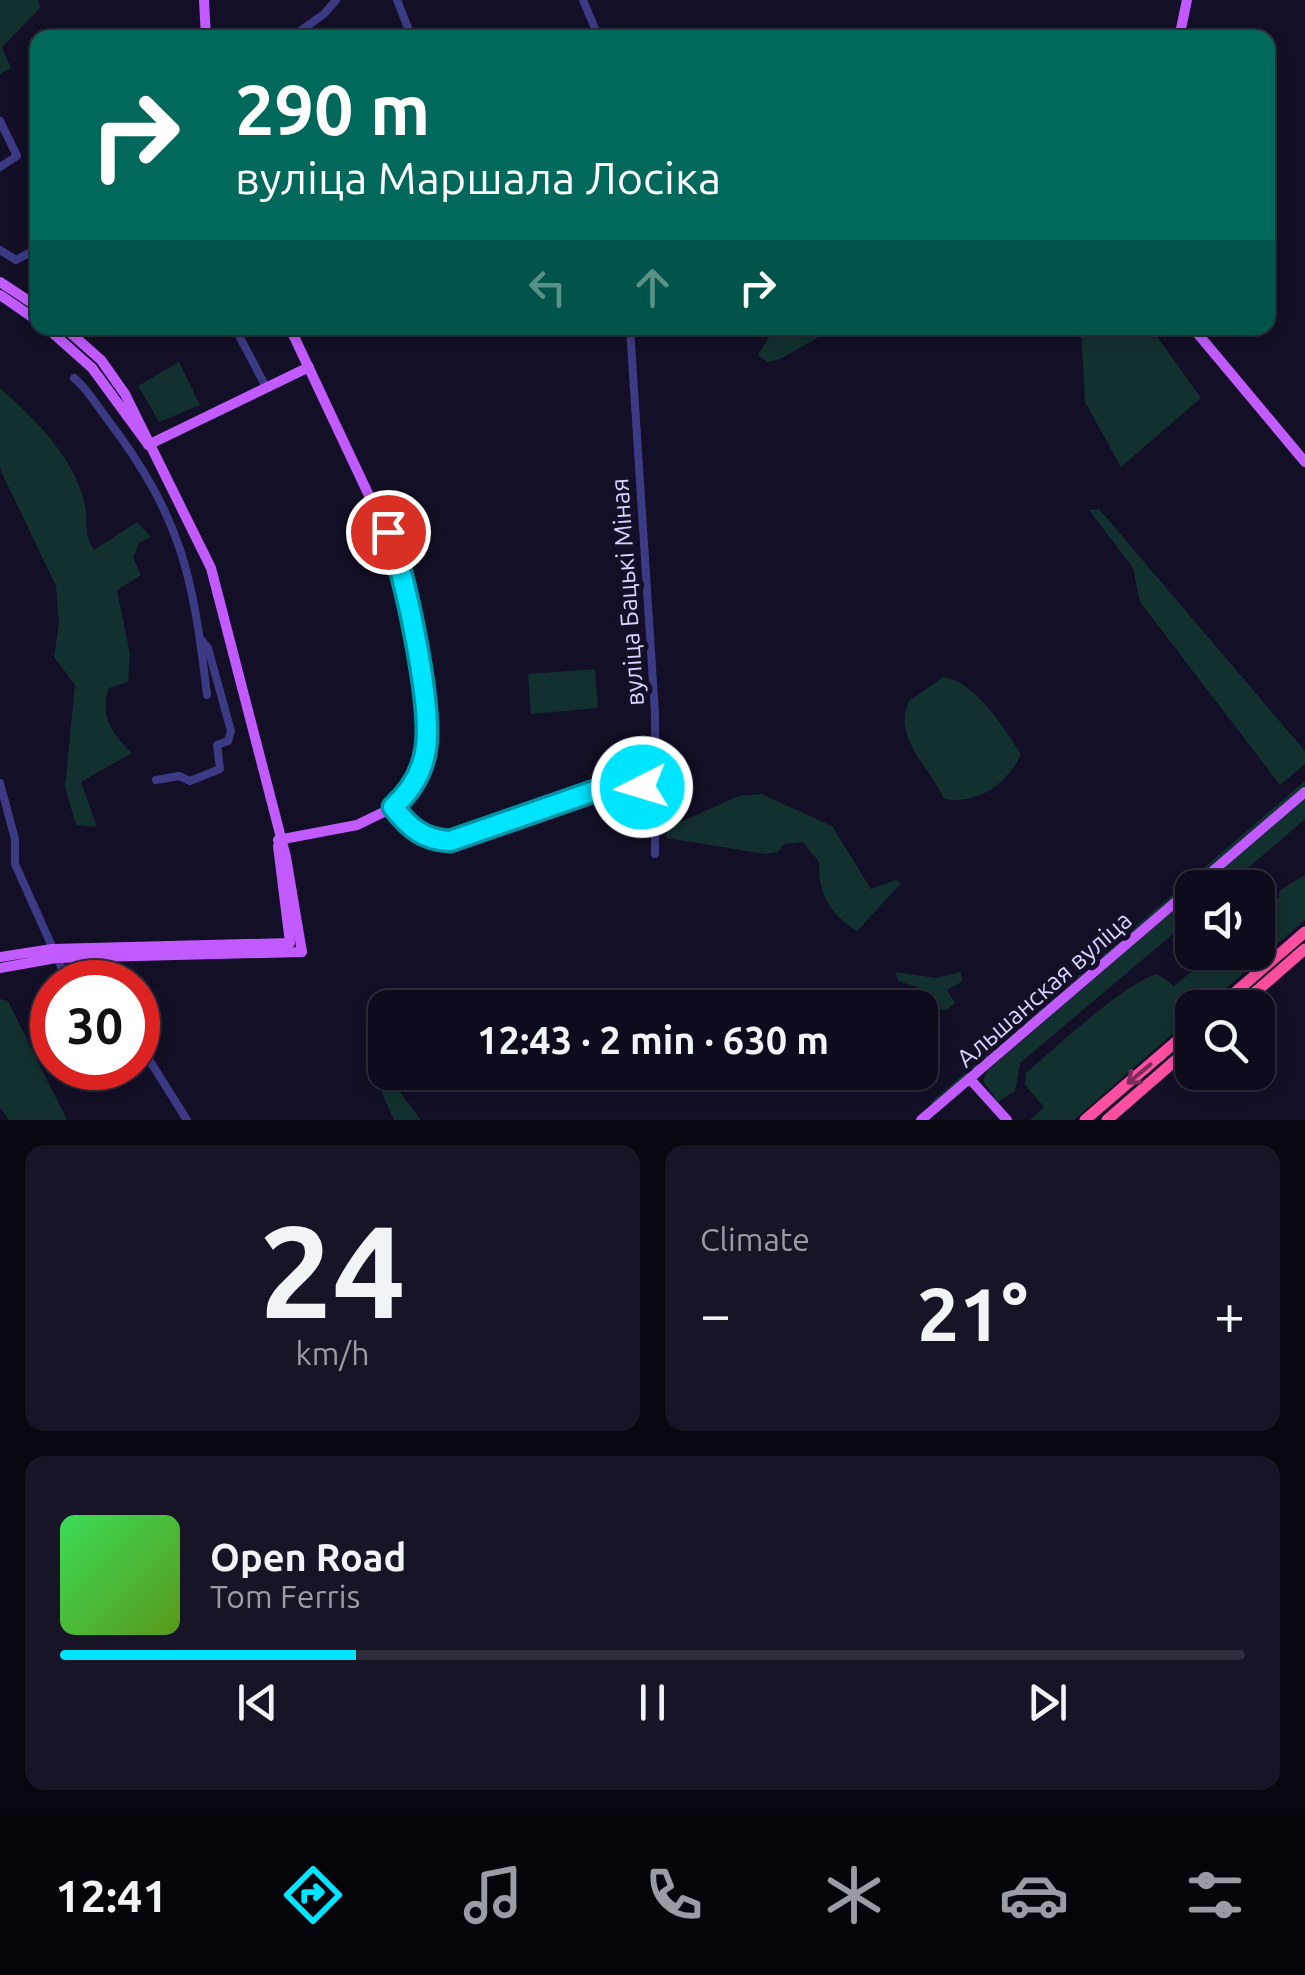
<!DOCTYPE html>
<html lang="en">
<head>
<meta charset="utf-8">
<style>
  :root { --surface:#0e0b1c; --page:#171425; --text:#f1f3f6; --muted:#9b9ba3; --line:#2e2b3b; --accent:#00e5ff }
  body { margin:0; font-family:Ubuntu,sans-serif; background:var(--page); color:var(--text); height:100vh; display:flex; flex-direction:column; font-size:38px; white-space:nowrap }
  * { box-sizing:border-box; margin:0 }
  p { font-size:32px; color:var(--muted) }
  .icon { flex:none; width:55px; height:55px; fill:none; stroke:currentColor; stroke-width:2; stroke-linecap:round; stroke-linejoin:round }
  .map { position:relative; height:1120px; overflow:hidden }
  .side { display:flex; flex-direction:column; gap:25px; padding:25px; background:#08060f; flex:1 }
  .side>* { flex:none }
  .banner { position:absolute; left:30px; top:30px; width:1245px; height:305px; border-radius:20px; box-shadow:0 5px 15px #0003,0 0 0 2px var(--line); background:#00695c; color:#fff; overflow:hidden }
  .controls { position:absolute; left:1175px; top:870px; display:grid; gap:20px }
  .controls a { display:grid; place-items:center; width:100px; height:100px; border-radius:20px; background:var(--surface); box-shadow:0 5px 15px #0003,0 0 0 2px var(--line); font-size:50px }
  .speed { position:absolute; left:30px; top:960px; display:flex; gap:20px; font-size:50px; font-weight:700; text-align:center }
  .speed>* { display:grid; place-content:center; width:130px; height:130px; border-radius:50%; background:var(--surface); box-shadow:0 5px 15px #0003,0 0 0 2px var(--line); line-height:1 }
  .speed .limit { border:15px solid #d22; background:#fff; color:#111 }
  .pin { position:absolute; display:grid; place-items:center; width:85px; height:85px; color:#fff; margin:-42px; border:5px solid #fff; border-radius:50%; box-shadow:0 2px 10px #0007 }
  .me { position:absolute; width:110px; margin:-55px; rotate:265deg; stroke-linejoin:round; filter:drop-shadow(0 0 8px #0008) }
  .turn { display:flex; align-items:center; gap:35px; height:210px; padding:0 40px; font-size:45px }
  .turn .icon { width:130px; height:130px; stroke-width:2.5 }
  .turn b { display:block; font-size:70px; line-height:85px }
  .lanes { display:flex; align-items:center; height:95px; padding:0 40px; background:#0003; justify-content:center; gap:50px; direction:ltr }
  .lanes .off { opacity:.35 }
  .big { font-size:75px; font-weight:700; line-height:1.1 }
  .side .card { flex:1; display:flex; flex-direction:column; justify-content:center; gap:15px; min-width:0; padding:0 35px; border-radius:20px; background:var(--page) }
  .side .dial { align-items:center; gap:0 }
  .dial b { font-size:130px; line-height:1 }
  .song { display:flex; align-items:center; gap:30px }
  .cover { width:120px; height:120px; border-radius:15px; background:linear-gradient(135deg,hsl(130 70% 55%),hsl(90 70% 35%)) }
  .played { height:10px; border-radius:5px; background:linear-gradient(90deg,var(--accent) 25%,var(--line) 25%) }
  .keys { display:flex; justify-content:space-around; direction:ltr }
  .heat { display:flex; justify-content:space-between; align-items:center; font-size:55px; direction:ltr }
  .side .tiles { flex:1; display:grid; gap:25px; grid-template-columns:1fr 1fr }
  .card:last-child { grid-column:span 2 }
  .trip { position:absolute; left:368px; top:990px; width:570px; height:100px; border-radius:20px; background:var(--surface); box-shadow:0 5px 15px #0003,0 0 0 2px var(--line); font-weight:700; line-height:100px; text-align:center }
  .dock { display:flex; height:160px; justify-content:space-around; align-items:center; background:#06040b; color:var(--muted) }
  .dock .icon { width:70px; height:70px }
  .dock .on { color:var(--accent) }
  .dock b { font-size:45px; color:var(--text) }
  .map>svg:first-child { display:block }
  .green { fill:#12302f }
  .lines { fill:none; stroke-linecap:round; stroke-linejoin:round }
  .minor { stroke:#3d3a85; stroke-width:8 }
  .major { stroke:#c25bff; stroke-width:10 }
  .highway { stroke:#ff4fa3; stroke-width:11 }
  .oneway { stroke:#7d2c5e }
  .route-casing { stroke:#0095a6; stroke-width:25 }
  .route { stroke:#00e5ff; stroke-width:18 }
  .labels { text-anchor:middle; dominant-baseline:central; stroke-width:10; stroke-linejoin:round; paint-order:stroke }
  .street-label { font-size:25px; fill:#d9d4ff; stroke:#130f26 }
</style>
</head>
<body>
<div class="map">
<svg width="1305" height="1120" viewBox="0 0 1305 1120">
  <rect width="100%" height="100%" fill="#130f26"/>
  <path class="green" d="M 0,0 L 38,0 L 40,8 L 2,47 L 11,68 L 0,74 Z
    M 782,328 L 835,328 L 780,359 L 767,362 L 758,355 L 771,333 Z
    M 1081,328 L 1151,328 L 1201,398 L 1121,467 L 1085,402 Z
    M 179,362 L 200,405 L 159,422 L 138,386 Z
    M 0,388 C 34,418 75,458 85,505 C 89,524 82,532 94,550 L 137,522 L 151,537 L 139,543 L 133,557 L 141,575 L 117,590 L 130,654 L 128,682 L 109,688 C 99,715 112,735 132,753 L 81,782 L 97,827 L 76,825 L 65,787 L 75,685 L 54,657 L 59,623 L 56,586 L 0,469 Z
    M 1099,509 L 1305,751 L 1305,764 L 1280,785 L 1140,602 L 1133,568 L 1089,510 Z
    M 595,669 L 598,708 L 531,714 L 528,674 Z
    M 943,677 C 975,681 1004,728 1021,754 C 1008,784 977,805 944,799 C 930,767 892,738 909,701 Z
    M 1305,781 L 1305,786 L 931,1107 L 931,1102 Z
    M 761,794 L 832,826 L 871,889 L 896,880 L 901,883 L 857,931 C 830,914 818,894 819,862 L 803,842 L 784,844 L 778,852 L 766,854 L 666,838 L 667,828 L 739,796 Z
    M 1305,797 L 1305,819 L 1226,887 L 1200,888 Z
    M 1305,875 L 1305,920 L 1204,1007 L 1192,1008 L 1192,1017 L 1074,1120 L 1030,1120 L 1044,1107 L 1025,1085 L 1026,1073 C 1054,1049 1126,982 1157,974 L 1174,986 L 1214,953 L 1258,952 L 1258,915 L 1279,897 L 1279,891 Z
    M 1192,894 L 1192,918 L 1020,1063 L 1015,1091 L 998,1102 L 983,1081 L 988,1070 Z
    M 895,972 L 937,978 L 960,972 L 963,981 L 947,990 L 955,1003 L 946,1010 L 933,1008 L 920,988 L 898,981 Z
    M 0,999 L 8,1001 L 67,1120 L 9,1120 L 0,1107 Z
    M 371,1068 L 387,1075 L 421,1120 L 394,1120 Z"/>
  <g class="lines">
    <path class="minor" d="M 397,0 L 412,38
      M 583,0 L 599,38
      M 290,38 L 324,14 L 336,0
      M 0,121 L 17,156 L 0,167
      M 0,250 L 16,260 L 38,248
      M 235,328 L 266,387
      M 453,328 L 453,329
      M 630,328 L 655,713 L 655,854
      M 74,378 C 88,389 97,406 108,420 C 182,518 193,576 207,695
      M 156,780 L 179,776 L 190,781 L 220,769 L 217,745 L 228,741 L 231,731 L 208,648 L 200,638
      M 0,783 L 15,839 L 15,864 L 68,982
      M 393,807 L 419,834 L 450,841 L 603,788 L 654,787
      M 138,1042 L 187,1120"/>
    <path class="major" d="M 204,0 L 206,38
      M 1179,38 L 1187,0
      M 0,282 L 38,307
      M 0,295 L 38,321
      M 47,328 L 92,368 L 147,443
      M 1193,328 L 1305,462
      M 148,445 L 309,367
      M 278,840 L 357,825 L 388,810 L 415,780 L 427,737 L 398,557 L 290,328
      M 1193,888 L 1305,792
      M 0,957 L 52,949 L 290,943 L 278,846
      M 0,968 L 56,958 L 302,952 L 286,857 L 211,568 L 125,394 L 101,360 L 65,328
      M 970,1079 L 1007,1120
      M 921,1120 L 1192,888"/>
    <path class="highway" d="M 1217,1008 L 1305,932
      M 1237,1008 L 1305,949
      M 1085,1120 L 1192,1028
      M 1107,1120 L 1192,1046"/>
  </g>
  <defs><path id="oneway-shaft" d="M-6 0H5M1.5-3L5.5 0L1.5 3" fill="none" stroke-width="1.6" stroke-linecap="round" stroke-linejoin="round" transform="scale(2.5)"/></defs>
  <use class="oneway" href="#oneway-shaft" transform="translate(1139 1074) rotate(140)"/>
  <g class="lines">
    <g class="route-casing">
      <path id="route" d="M 388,532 C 405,572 432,705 426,747 C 423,771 411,791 393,807 C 409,827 423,840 450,841 L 603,788 L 642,787"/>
    </g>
    <use href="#route" class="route"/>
  </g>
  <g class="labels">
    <g class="street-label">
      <text transform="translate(627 592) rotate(-94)">вуліца Бацькі Міная</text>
      <text transform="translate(1044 989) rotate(-41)">Альшанская вуліца</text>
    </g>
  </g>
</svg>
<div class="controls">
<a><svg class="icon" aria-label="sound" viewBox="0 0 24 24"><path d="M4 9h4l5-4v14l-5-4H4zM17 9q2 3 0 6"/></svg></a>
<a><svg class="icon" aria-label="search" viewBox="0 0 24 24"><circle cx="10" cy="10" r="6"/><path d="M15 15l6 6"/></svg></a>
</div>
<div class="speed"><div class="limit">30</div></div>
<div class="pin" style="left:388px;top:532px;background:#d93025"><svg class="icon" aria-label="arrive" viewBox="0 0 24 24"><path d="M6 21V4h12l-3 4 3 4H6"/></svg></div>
<svg class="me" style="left:642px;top:787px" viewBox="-20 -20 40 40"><circle r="17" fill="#00e5ff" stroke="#fff" stroke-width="3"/><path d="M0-11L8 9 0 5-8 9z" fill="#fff"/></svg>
<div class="trip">12:43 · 2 min · 630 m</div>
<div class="banner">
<div class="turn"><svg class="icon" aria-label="right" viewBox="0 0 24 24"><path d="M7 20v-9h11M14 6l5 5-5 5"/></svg><div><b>290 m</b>вуліца Маршала Лосіка</div></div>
<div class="lanes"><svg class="icon off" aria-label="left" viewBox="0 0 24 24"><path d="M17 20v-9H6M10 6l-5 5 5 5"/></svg><svg class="icon off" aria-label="ahead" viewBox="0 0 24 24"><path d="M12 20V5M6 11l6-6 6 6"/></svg><svg class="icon" aria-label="right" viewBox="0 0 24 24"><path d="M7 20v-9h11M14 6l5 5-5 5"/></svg></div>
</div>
</div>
<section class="side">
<div class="tiles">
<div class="card dial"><b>24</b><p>km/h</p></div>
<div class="card"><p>Climate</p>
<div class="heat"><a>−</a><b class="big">21°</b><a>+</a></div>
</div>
<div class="card">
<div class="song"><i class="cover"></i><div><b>Open Road</b><p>Tom Ferris</p></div></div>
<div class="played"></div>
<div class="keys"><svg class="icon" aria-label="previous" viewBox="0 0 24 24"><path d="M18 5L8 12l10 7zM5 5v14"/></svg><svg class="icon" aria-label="pause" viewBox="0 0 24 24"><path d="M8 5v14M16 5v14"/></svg><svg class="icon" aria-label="next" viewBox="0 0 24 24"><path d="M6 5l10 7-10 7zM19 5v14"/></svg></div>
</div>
</div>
</section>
<nav class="dock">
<b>12:41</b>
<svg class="icon on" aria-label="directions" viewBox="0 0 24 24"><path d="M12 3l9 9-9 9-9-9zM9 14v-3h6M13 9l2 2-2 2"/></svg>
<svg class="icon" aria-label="music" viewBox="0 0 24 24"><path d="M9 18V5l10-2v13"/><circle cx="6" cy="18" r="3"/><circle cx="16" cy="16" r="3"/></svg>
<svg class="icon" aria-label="phone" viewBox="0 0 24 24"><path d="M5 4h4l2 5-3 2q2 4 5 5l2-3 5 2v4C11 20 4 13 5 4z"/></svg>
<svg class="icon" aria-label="climate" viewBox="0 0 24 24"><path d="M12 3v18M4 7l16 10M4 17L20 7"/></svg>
<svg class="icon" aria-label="car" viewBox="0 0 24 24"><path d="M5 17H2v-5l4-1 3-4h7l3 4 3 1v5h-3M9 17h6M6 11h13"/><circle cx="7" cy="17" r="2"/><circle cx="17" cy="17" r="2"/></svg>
<svg class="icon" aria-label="filters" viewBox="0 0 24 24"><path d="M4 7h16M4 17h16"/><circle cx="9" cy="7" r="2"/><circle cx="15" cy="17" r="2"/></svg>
</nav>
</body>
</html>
